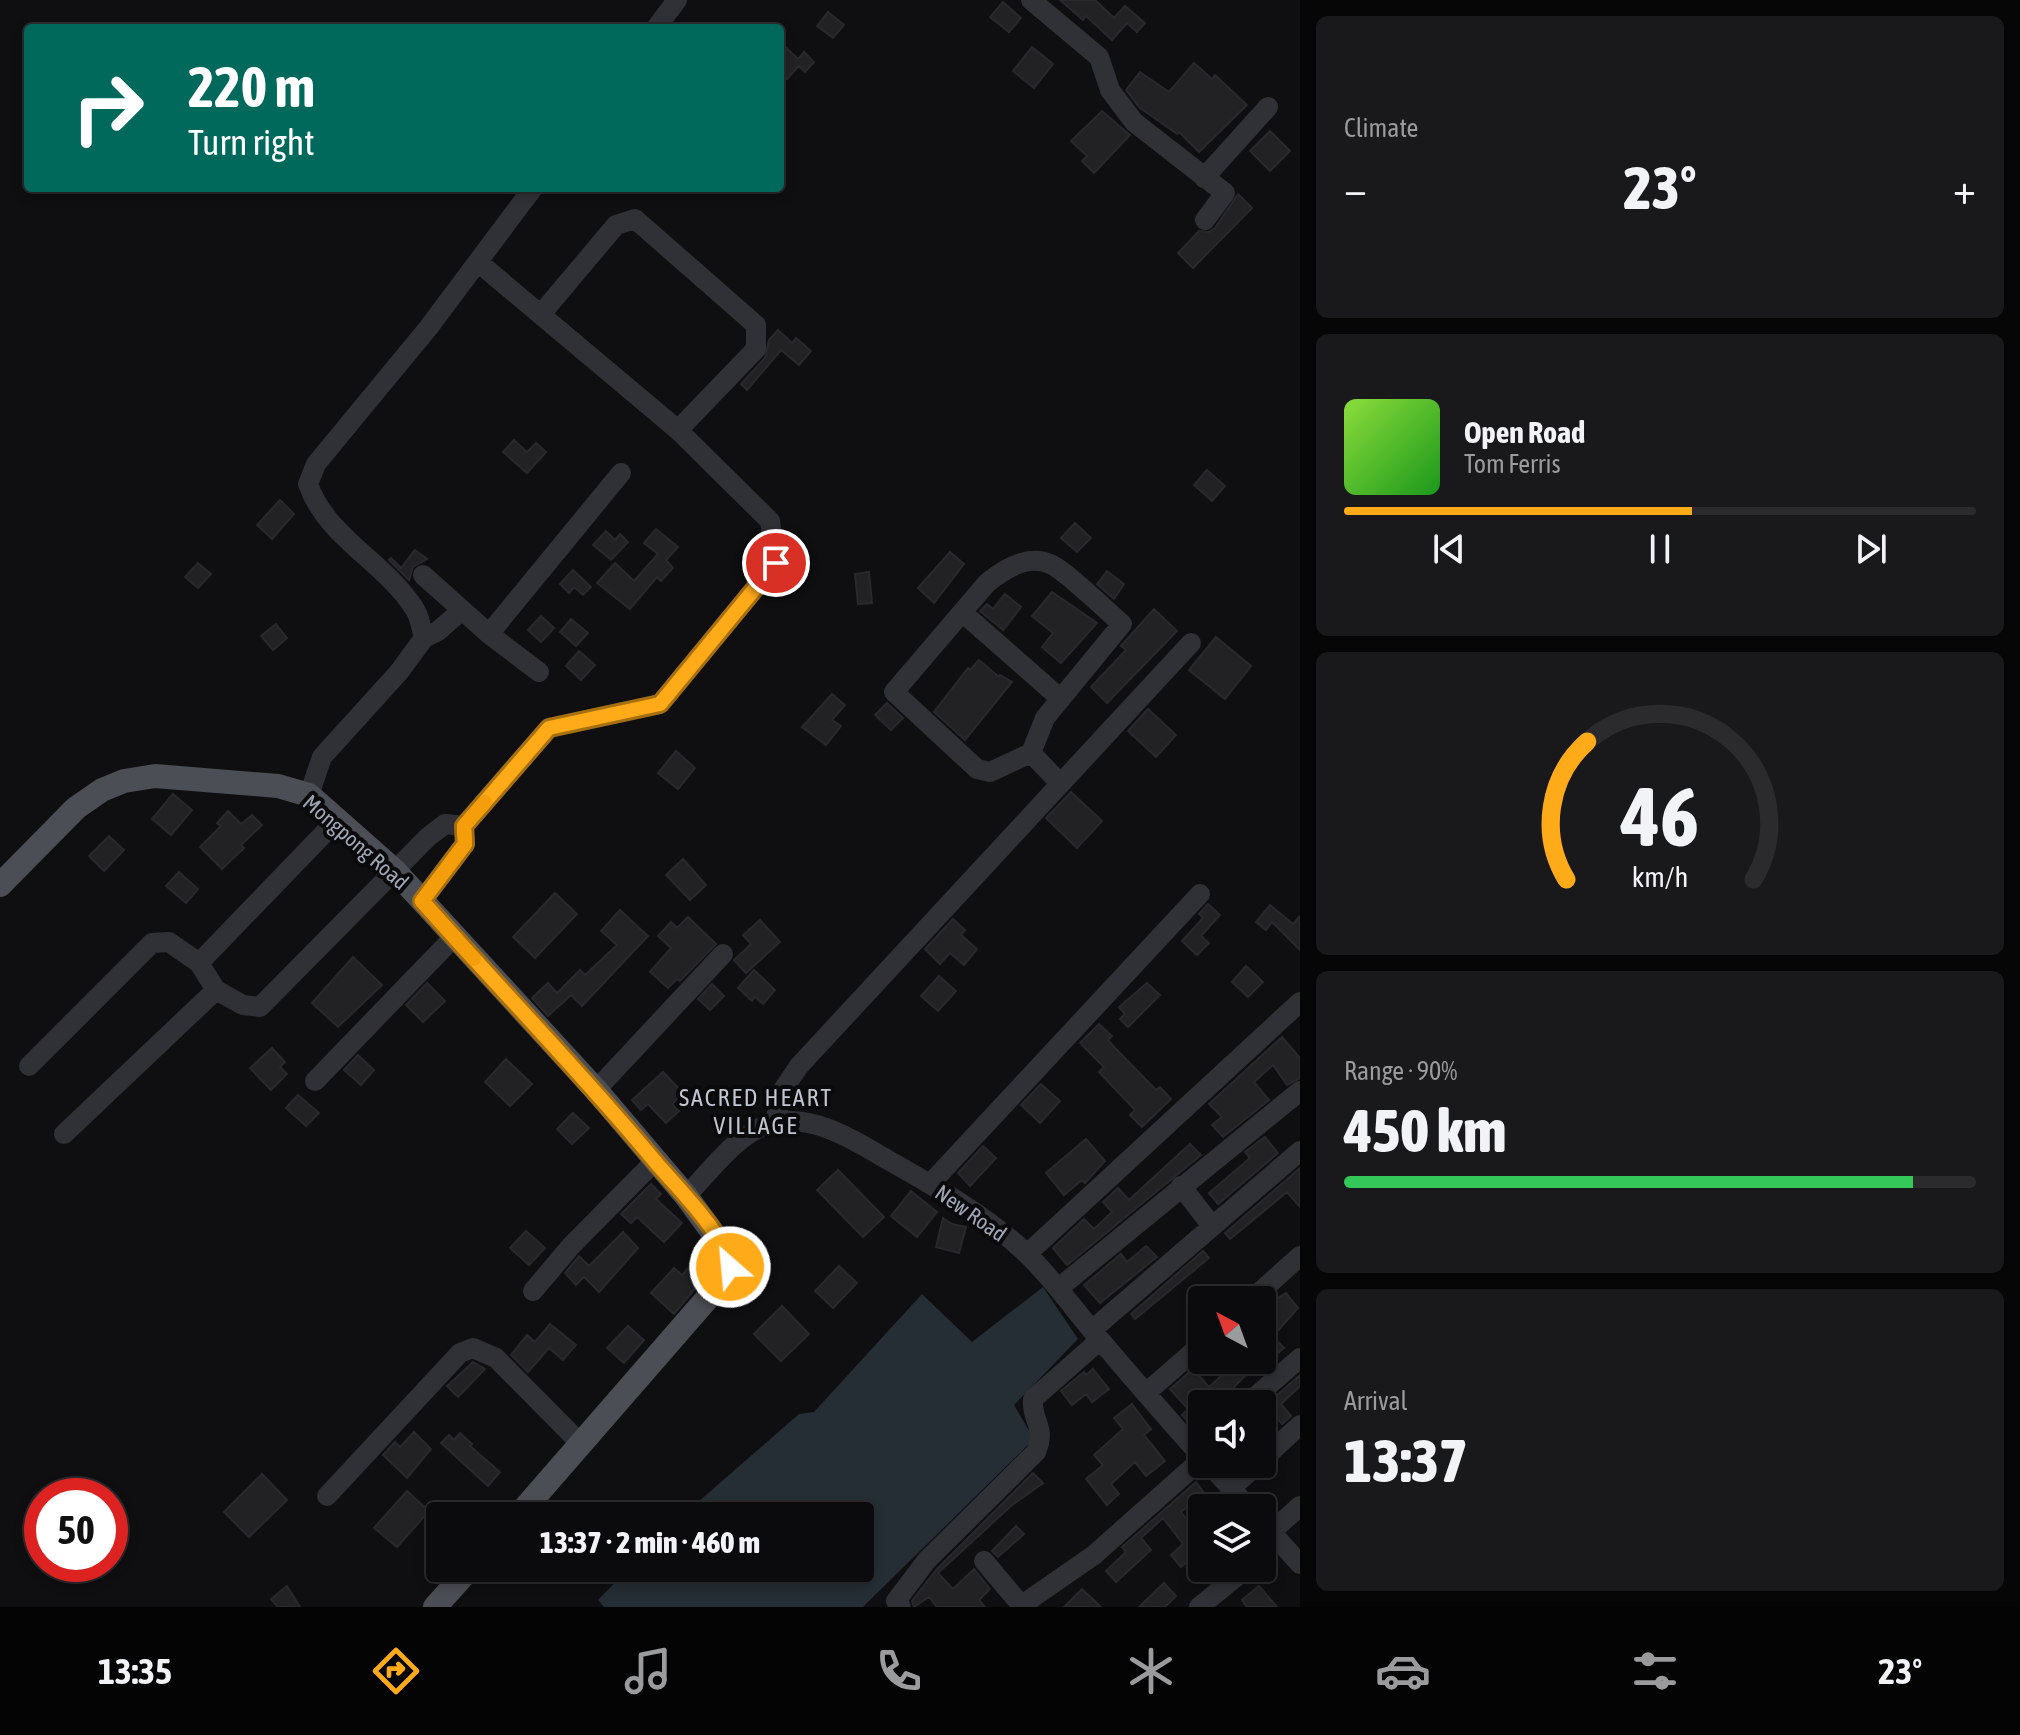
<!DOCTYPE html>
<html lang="en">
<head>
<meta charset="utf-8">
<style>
  :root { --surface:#0b0b0d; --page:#19191b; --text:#f1f3f6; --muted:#9a9b9d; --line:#2b2b2e; --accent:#ffab19 }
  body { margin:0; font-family:"Asap Condensed",sans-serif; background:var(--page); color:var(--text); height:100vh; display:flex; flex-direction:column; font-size:30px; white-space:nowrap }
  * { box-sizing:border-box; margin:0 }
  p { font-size:26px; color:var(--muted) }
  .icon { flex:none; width:44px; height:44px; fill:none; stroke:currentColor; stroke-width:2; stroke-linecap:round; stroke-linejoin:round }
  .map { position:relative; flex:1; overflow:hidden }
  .side { display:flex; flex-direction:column; gap:16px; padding:16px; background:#060607; width:720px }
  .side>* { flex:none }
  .banner { position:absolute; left:24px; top:24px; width:760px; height:168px; border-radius:8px; box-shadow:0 4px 12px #0003,0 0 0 2px var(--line); background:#00695c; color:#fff; overflow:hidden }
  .needle { width:52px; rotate:319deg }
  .controls { position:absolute; left:1188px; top:1286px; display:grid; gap:16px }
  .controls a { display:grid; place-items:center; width:88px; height:88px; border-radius:8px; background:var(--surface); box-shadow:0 4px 12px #0003,0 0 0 2px var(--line); font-size:40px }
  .speed { position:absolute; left:24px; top:1478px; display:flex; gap:16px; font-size:40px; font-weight:700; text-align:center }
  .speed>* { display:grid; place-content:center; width:104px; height:104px; border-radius:50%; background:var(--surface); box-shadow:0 4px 12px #0003,0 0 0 2px var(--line); line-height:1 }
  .speed .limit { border:12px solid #d22; background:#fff; color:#111 }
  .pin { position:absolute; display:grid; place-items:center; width:68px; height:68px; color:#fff; margin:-34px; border:4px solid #fff; border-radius:50%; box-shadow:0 2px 8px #0007 }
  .me { position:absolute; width:88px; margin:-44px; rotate:333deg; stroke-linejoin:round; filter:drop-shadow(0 0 6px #0008) }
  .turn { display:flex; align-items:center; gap:28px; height:168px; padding:0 32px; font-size:36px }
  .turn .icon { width:104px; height:104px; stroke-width:2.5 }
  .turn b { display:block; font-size:56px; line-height:68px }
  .big { font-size:60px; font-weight:800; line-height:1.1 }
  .side .card { flex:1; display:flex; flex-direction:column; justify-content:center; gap:12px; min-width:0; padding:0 28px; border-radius:12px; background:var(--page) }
  .side .dial { align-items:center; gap:0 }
  .dial svg { height:208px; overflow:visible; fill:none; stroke:var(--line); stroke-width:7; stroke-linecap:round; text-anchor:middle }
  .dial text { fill:var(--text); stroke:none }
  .song { display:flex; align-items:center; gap:24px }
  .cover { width:96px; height:96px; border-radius:12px; background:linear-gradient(135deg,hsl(90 70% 55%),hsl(120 70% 35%)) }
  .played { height:8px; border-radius:4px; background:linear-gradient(90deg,var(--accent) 55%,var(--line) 55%) }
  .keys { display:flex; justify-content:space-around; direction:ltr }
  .heat { display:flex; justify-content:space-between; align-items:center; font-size:44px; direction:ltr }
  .charge { height:12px; border-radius:6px; background:linear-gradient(90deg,#34c759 90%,var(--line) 0) }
  .trip { position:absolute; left:426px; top:1502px; width:448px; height:80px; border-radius:8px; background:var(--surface); box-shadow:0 4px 12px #0003,0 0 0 2px var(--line); font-weight:800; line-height:80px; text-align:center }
  .menu { display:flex; height:128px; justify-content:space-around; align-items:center; background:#040405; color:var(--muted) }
  .menu .icon { width:56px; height:56px }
  .menu .selected { color:var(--accent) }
  .menu b { font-size:36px; color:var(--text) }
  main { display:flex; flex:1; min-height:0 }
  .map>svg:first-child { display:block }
  .water { fill:#252e35 }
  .building { fill:#222225; stroke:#29292d; stroke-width:2 }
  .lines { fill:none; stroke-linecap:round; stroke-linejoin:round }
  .minor { stroke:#303136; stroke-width:20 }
  .major { stroke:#4c4e55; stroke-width:24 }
  .route-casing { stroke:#a66f10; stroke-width:20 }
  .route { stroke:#ffab19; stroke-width:14 }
  .slow { stroke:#f59e0b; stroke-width:14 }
  .labels { text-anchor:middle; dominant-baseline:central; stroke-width:8; stroke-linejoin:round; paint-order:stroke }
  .street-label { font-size:22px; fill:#9fa6b3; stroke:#0a0a0c }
  .neighbourhood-label { font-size:24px; letter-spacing:2px; fill:#c0c5cf; stroke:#0a0a0c }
</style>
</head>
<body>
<main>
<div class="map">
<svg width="1300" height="1607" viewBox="0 0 1300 1607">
  <rect width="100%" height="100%" fill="#0f0f11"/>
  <path class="water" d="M 1043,1287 L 1078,1339 L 1014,1405 L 1034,1439 L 863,1607 L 604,1607 L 598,1600 L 629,1568 L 860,1568 L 860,1516 L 682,1516 L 799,1414 L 814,1412 L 922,1294 L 972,1342 Z"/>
  <path class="building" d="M 1060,0 L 1095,0 L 1114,18 L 1125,6 L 1145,23 L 1137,32 L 1127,23 L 1112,40 L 1086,16 L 1083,20 Z
    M 1003,2 L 1021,18 L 1009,32 L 990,17 Z
    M 828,12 L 844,25 L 833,38 L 817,26 Z
    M 780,42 L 798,59 L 804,52 L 814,62 L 805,72 L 799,66 L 787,79 L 780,72 Z
    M 1032,47 L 1053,64 L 1034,88 L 1013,71 Z
    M 1194,63 L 1212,79 L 1215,75 L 1247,105 L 1199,152 L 1179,132 L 1177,134 L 1139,107 L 1126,90 L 1140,72 L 1169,92 Z
    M 1102,111 L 1130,135 L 1094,173 L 1082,161 L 1087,156 L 1071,141 Z
    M 1270,131 L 1290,151 L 1270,171 L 1250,151 Z
    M 1238,194 L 1252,208 L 1193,268 L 1178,253 L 1199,231 L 1209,232 L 1215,228 Z
    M 778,330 L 792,343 L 796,338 L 811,351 L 799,365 L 781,350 L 747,390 L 741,384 L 765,358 L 769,340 Z
    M 514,440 L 527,452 L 536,443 L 546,452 L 527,473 L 503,452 Z
    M 1207,470 L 1225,486 L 1212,501 L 1194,485 Z
    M 280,500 L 294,514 L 272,539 L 257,525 Z
    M 1075,523 L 1091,538 L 1077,552 L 1061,538 Z
    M 656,529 L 678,547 L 666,560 L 673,568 L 661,581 L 657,577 L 630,609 L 597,583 L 615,563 L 634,581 L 658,554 L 644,543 Z
    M 606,531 L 615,540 L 620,534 L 628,542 L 611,560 L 593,545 Z
    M 415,550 L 427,559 L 413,567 L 409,580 L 389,560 L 391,558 L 401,568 Z
    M 950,552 L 964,564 L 934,603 L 918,588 Z
    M 198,563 L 211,574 L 198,588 L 185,577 Z
    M 573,570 L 591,587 L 583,595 L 574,587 L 569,593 L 560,584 Z
    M 1107,571 L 1124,584 L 1114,599 L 1097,584 Z
    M 869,572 L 872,603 L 858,604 L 855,574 Z
    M 1052,592 L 1097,623 L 1061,663 L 1042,647 L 1053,633 L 1032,616 Z
    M 1005,594 L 1021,607 L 1003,630 L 980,611 L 987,604 L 993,609 Z
    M 1154,609 L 1177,631 L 1107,703 L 1091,687 L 1126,650 L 1121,646 Z
    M 541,616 L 554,628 L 541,642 L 528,630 Z
    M 571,619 L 588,633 L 576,646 L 560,632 Z
    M 276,624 L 287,638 L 273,650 L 261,636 Z
    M 1216,637 L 1251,666 L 1225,699 L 1189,670 Z
    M 579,651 L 595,665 L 581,680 L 566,666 Z
    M 979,660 L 999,677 L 1000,675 L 1012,682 L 965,740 L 934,712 L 968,668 L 970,670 Z
    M 832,694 L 845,705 L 832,720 L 841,726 L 826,745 L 802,727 Z
    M 887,703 L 903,718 L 891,730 L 875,715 Z
    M 1148,709 L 1176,735 L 1156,757 L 1128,731 Z
    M 676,751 L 695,768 L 678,789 L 658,773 Z
    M 1071,792 L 1102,821 L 1077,848 L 1046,818 Z
    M 173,794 L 192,810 L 171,835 L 152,819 Z
    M 228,811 L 241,824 L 252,815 L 262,825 L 241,845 L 244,848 L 222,869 L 200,847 L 221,826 L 217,823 Z
    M 109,836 L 124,850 L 104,871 L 89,856 Z
    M 683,859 L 706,885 L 690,900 L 666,875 Z
    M 179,872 L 198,889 L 186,903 L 166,886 Z
    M 555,893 L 577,914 L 535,958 L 513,937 Z
    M 1208,904 L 1220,915 L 1201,936 L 1209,943 L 1197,955 L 1182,941 L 1203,918 L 1199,914 Z
    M 1270,905 L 1293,924 L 1300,916 L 1300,950 L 1272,922 L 1266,930 L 1256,922 Z
    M 620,910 L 648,936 L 582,1006 L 571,995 L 548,1016 L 532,998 L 548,983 L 557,993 L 580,970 L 585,975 L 617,945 L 601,931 Z
    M 688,917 L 716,944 L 680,981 L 677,979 L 668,988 L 650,972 L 671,948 L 658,936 L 671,922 L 677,928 Z
    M 953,919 L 965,930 L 961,935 L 977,949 L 964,965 L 950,953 L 940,964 L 925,949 Z
    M 760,920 L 780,942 L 746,973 L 734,960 L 751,944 L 743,935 Z
    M 353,957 L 382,985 L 338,1027 L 312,1003 Z
    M 1246,966 L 1263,982 L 1248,997 L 1232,982 Z
    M 754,970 L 775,990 L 763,1004 L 755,997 L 752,1001 L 738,988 Z
    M 939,976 L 956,991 L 938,1011 L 921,996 Z
    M 427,983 L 445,1001 L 423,1022 L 406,1005 Z
    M 1147,983 L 1160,995 L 1128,1027 L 1120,1019 L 1125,1014 L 1119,1007 Z
    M 712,984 L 724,996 L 710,1010 L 698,999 Z
    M 1099,1024 L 1112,1036 L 1108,1040 L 1114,1047 L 1156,1090 L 1160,1087 L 1171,1099 L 1142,1127 L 1130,1115 L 1135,1110 L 1099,1072 L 1104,1067 L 1080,1043 Z
    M 1282,1037 L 1300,1058 L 1300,1078 L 1287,1085 L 1273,1065 L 1254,1082 L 1269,1100 L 1223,1137 L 1212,1125 L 1222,1117 L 1209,1104 Z
    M 272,1048 L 285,1062 L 280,1067 L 287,1074 L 271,1090 L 250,1068 Z
    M 358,1055 L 374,1070 L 361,1085 L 344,1070 Z
    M 506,1059 L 532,1084 L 510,1106 L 485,1082 Z
    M 663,1072 L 684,1094 L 672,1104 L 679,1111 L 666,1123 L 648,1104 L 641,1110 L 632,1100 Z
    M 1041,1084 L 1060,1101 L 1040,1123 L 1021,1105 Z
    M 298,1095 L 319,1113 L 306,1126 L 286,1108 Z
    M 573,1113 L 589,1128 L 572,1144 L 557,1129 Z
    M 1265,1137 L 1278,1153 L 1218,1204 L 1209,1193 L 1250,1158 L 1245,1152 Z
    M 1086,1139 L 1105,1161 L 1085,1183 L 1082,1180 L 1064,1195 L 1046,1173 Z
    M 1190,1144 L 1201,1155 L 1067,1265 L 1053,1248 L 1084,1219 L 1094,1229 L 1112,1212 L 1103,1202 L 1118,1188 L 1129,1200 Z
    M 983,1146 L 996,1158 L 970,1186 L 958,1173 Z
    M 1300,1168 L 1300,1207 L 1287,1192 L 1230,1239 L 1225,1233 Z
    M 838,1170 L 884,1217 L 863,1237 L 817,1190 Z
    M 651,1184 L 661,1194 L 656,1199 L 682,1223 L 664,1242 L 637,1217 L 631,1223 L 621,1214 Z
    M 911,1191 L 937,1212 L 917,1237 L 891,1216 Z
    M 943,1218 L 952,1224 L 966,1227 L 959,1253 L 936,1247 Z
    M 526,1231 L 545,1248 L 529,1265 L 510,1248 Z
    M 623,1232 L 638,1248 L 599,1292 L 584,1277 L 576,1285 L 565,1273 L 579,1256 L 589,1266 Z
    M 1146,1246 L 1157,1257 L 1100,1303 L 1084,1285 L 1121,1254 L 1127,1262 Z
    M 1203,1251 L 1209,1258 L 1135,1319 L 1131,1314 Z
    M 701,1253 L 714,1266 L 674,1314 L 651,1293 L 674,1268 L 682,1275 Z
    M 839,1266 L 857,1283 L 833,1308 L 815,1291 Z
    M 1286,1293 L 1298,1308 L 1275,1334 L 1262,1318 L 1262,1308 Z
    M 782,1306 L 809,1334 L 781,1361 L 754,1334 Z
    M 550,1324 L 576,1345 L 563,1360 L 549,1348 L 528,1372 L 511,1355 L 527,1335 L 535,1342 Z
    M 628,1326 L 644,1340 L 624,1363 L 607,1348 Z
    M 1271,1335 L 1284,1348 L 1252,1375 L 1249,1372 L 1217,1404 L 1202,1404 L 1202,1422 L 1195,1429 L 1182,1415 L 1188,1409 L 1170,1389 L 1193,1369 L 1209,1387 L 1239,1360 L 1262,1360 L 1262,1345 Z
    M 473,1362 L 485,1369 L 458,1397 L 447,1386 Z
    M 1093,1369 L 1109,1389 L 1092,1402 L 1086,1394 L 1072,1405 L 1061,1391 L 1084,1372 L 1086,1375 Z
    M 1300,1375 L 1300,1386 L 1281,1404 L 1291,1416 L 1282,1424 L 1270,1410 L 1262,1416 L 1262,1408 Z
    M 1132,1404 L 1151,1429 L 1144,1435 L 1165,1461 L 1146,1476 L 1135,1462 L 1111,1484 L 1119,1494 L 1107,1505 L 1086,1479 L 1103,1465 L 1094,1455 L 1123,1429 L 1114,1418 Z
    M 414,1432 L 431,1449 L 407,1478 L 383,1455 L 395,1442 L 400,1447 Z
    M 460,1433 L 472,1444 L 470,1446 L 500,1472 L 488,1486 L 441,1443 L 449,1435 L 454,1440 Z
    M 1033,1473 L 1043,1483 L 1012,1505 L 938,1573 L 953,1589 L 974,1569 L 990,1589 L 979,1600 L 985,1607 L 937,1607 L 929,1597 L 914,1607 L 912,1601 L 937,1569 Z
    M 262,1474 L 287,1500 L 249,1537 L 224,1512 Z
    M 1196,1482 L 1204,1493 L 1181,1512 L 1197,1532 L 1202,1527 L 1202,1549 L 1181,1567 L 1171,1555 L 1183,1544 L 1163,1518 L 1141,1538 L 1151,1550 L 1116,1582 L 1106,1571 L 1126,1552 L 1122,1547 Z
    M 407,1491 L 429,1511 L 397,1547 L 374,1528 Z
    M 1016,1526 L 1024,1534 L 998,1557 L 992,1551 Z
    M 1164,1583 L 1176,1596 L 1165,1607 L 1139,1607 Z
    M 287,1586 L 300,1607 L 278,1607 L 271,1599 Z
    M 1259,1586 L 1277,1607 L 1247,1607 L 1242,1600 Z
    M 1082,1589 L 1101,1607 L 1064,1607 Z"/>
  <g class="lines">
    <path class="minor" d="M 1031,0 L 1099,57 L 1110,90 L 1134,122 L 1225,193 L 1205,220
      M 656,28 L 677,0
      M 1204,178 L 1268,107
      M 542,313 L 616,225 L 635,219 L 756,325 L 756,349 L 678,430
      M 423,575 L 489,634 L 539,672
      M 963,613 L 1061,699
      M 489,634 L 621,473
      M 424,638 L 438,631 L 462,610
      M 1031,753 L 990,772 L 977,769 L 894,692 L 987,583 C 1003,570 1028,554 1050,564 C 1064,569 1108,612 1122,624 L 1045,718 L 1031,753 L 1059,782
      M 309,795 L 322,757 L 399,672 L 424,638 C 421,628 420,616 414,608 C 384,561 327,538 308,484 L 316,464 L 429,327 L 533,188
      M 464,826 L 549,728 L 660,704 L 776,563 L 770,521 L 678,430 L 478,262
      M 216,990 L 199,963 L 337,820
      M 29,1066 L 152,943 L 169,942 L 199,963
      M 315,1081 L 454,937
      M 596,1090 L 723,954
      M 775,1122 L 782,1091 L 799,1066 L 1191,643
      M 64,1134 L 216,990 L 243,1005 L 260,1007 L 428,837 L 445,824 L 464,826 L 465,844 L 422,901
      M 930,1184 L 1200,894
      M 1181,1186 L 1212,1226
      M 686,1196 C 710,1172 738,1131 773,1123 C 811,1114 851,1138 881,1156 C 932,1185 985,1214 1027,1254 C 1056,1282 1076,1313 1102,1342 C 1135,1381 1168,1419 1202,1457
      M 1027,1254 L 1300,1002
      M 1060,1287 L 1300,1091
      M 533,1291 L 571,1246 L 655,1161
      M 1251,1300 L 1300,1256
      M 1092,1330 L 1300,1151
      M 1147,1392 L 1202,1344
      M 1247,1404 L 1300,1358
      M 1262,1460 L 1300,1425
      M 1209,1464 L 1249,1508
      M 1231,1488 L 1258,1464
      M 327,1496 L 460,1353 L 473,1348 L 496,1358 L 582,1445
      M 1262,1522 L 1300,1564
      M 1271,1532 L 1300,1506
      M 984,1561 L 1021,1605
      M 901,1607 L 896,1601 L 927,1560 L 1036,1452 C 1047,1426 1031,1422 1033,1399 L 1100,1340
      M 1019,1607 L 1094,1555 L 1202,1459
      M 1199,1607 L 1247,1568"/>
    <path class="major" d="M 0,885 L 76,808 L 102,790 L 124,781 L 155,776 L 278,786 L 309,795 L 395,871 L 596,1090 L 686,1196 L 724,1248 L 730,1267 L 725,1278 L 518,1516
      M 435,1607 L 470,1568"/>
  </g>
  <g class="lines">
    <g class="route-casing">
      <path id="route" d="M 730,1267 C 724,1232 676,1187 653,1159 C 579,1070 499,988 422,901 L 465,844 L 464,826 L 549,728 L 660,704 L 776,563"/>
    </g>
    <use href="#route" class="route"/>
    <path class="slow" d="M 474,959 L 422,901 L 465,844 L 464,826 L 485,802"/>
  </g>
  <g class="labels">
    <g class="street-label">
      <text transform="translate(356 842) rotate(41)">Mongpong Road</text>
      <text transform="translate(971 1213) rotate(35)">New Road</text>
    </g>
    <g class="neighbourhood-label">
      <text x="756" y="1097">SACRED HEART<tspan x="756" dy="28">VILLAGE</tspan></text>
    </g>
  </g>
</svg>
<div class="controls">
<a><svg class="needle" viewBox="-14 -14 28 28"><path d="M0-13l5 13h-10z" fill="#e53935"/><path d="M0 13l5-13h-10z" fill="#9a9b9d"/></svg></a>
<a><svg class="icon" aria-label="sound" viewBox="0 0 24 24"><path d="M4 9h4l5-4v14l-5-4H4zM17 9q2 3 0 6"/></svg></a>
<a><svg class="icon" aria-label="layers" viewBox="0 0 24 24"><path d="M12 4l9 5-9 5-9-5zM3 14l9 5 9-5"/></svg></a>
</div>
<div class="speed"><div class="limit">50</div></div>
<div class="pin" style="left:776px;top:563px;background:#d93025"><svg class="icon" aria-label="arrive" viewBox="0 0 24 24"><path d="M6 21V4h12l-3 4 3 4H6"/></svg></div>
<svg class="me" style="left:730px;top:1267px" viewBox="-20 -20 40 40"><circle r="17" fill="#ffab19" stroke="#fff" stroke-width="3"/><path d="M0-11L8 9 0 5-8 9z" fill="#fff"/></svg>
<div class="trip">13:37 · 2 min · 460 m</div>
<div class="banner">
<div class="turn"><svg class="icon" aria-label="right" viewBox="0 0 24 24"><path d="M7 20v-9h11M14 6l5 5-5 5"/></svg><div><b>220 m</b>Turn right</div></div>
</div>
</div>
<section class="side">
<div class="card"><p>Climate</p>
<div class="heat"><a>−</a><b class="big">23°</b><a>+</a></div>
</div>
<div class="card">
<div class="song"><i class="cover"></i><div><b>Open Road</b><p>Tom Ferris</p></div></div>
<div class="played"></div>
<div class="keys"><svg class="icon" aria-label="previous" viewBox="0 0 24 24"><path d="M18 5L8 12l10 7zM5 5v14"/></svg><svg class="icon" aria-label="pause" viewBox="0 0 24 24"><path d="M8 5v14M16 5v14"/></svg><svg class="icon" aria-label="next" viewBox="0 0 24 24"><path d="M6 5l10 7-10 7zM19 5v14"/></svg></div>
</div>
<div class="card dial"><svg viewBox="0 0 100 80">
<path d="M14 69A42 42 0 1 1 86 69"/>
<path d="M14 69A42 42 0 0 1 22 16" stroke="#ffab19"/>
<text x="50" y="56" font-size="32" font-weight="700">46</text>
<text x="50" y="72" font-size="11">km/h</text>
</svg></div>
<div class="card"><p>Range · 90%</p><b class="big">450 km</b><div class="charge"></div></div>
<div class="card"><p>Arrival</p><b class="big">13:37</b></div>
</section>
</main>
<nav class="menu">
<b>13:35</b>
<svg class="icon selected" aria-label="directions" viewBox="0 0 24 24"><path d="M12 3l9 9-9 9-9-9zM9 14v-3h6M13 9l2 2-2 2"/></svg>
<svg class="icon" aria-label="music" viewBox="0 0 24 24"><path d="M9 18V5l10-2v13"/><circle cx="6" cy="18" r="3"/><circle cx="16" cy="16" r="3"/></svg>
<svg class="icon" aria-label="phone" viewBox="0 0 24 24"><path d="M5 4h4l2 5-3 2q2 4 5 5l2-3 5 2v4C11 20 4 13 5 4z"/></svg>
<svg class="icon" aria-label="climate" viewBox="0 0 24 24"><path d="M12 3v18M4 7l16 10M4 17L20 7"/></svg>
<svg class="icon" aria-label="car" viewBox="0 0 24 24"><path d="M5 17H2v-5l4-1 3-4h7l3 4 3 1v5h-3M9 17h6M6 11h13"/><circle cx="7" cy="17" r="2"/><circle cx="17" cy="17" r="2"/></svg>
<svg class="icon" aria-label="filters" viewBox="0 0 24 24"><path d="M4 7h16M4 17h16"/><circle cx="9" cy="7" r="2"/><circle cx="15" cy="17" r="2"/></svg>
<b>23°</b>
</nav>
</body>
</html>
